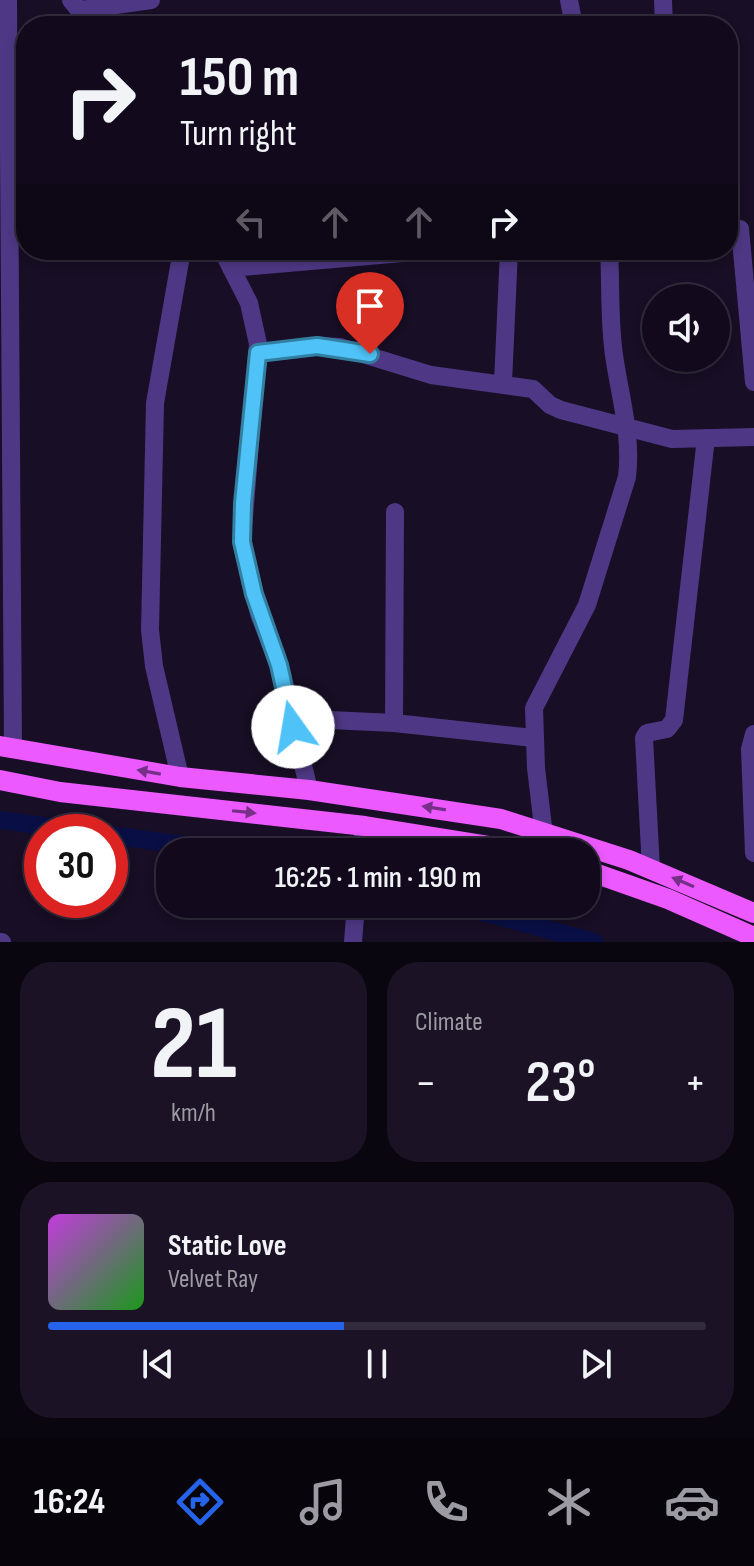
<!DOCTYPE html>
<html lang="en">
<head>
<meta charset="utf-8">
<style>
  :root { --surface:#120a1c; --page:#1b1325; --text:#f1f3f6; --muted:#9c9aa3; --line:#312b3b; --accent:#2563eb }
  body { margin:0; font-family:"Sofia Sans Condensed",sans-serif; background:var(--page); color:var(--text); height:100vh; display:flex; flex-direction:column; font-size:30px; white-space:nowrap }
  * { box-sizing:border-box; margin:0 }
  p { font-size:26px; color:var(--muted) }
  .icon { flex:none; width:44px; height:44px; fill:none; stroke:currentColor; stroke-width:2; stroke-linecap:round; stroke-linejoin:round }
  .map { position:relative; height:942px; overflow:hidden }
  .drawer { display:flex; flex-direction:column; gap:20px; padding:20px; background:#0a060f; flex:1 }
  .drawer>* { flex:none }
  .guide { position:absolute; left:16px; top:16px; width:722px; height:244px; border-radius:32px; box-shadow:0 4px 12px #0003,0 0 0 2px var(--line); background:#120a1c; color:var(--text); overflow:hidden }
  .tools { position:absolute; left:642px; top:284px; display:grid; gap:16px }
  .tools a { display:grid; place-items:center; width:88px; height:88px; border-radius:50%; background:var(--surface); box-shadow:0 4px 12px #0003,0 0 0 2px var(--line); font-size:40px }
  .speed { position:absolute; left:24px; top:814px; display:flex; gap:16px; font-size:40px; font-weight:700; text-align:center }
  .speed>* { display:grid; place-content:center; width:104px; height:104px; border-radius:50%; background:var(--surface); box-shadow:0 4px 12px #0003,0 0 0 2px var(--line); line-height:1 }
  .speed .limit { border:12px solid #d22; background:#fff; color:#111 }
  .pin { position:absolute; display:grid; place-items:center; width:68px; height:68px; color:#fff; margin:-82px -34px; border-radius:50% 50% 50% 0; rotate:-45deg; box-shadow:0 0 8px #0007 }
  .pin .icon { rotate:45deg }
  .me { position:absolute; width:88px; margin:-44px; rotate:347deg; stroke-linejoin:round; filter:drop-shadow(0 0 6px #0008) }
  .turn { display:flex; align-items:center; gap:28px; height:168px; padding:0 32px; font-size:36px }
  .turn .icon { width:104px; height:104px; stroke-width:2.5 }
  .turn b { display:block; font-size:56px; line-height:68px }
  .lanes { display:flex; align-items:center; height:76px; padding:0 32px; background:#0003; justify-content:center; gap:40px; direction:ltr }
  .lanes .off { opacity:.35 }
  .big { font-size:60px; font-weight:600; line-height:1.1 }
  .drawer .card { flex:1; display:flex; flex-direction:column; justify-content:center; gap:12px; min-width:0; padding:0 28px; border-radius:32px; background:var(--page) }
  .drawer .dial { align-items:center; gap:0 }
  .dial b { font-size:104px; line-height:1 }
  .song { display:flex; align-items:center; gap:24px }
  .cover { width:96px; height:96px; border-radius:12px; background:linear-gradient(135deg,hsl(290 70% 55%),hsl(120 70% 35%)) }
  .played { height:8px; border-radius:4px; background:linear-gradient(90deg,var(--accent) 45%,var(--line) 45%) }
  .keys { display:flex; justify-content:space-around; direction:ltr }
  .heat { display:flex; justify-content:space-between; align-items:center; font-size:44px; direction:ltr }
  .drawer .tiles { flex:1; display:grid; gap:20px; grid-template-columns:1fr 1fr }
  .card:last-child { grid-column:span 2 }
  .trip { position:absolute; left:156px; top:838px; width:444px; height:80px; border-radius:32px; background:var(--surface); box-shadow:0 4px 12px #0003,0 0 0 2px var(--line); font-weight:600; line-height:80px; text-align:center }
  .menu { display:flex; height:128px; justify-content:space-around; align-items:center; background:#07040b; color:var(--muted) }
  .menu .icon { width:56px; height:56px }
  .menu .active { color:var(--accent) }
  .menu b { font-size:36px; color:var(--text) }
  .map>svg:first-child { display:block }
  .lines { fill:none; stroke-linecap:round; stroke-linejoin:round }
  .canal { stroke:#090f44; stroke-width:18 }
  .minor { stroke:#4e3885; stroke-width:18 }
  .primary { stroke:#eb59ff; stroke-width:20 }
  .oneway { fill:#773087 }
  .route-casing { stroke:#337fa1; stroke-width:20 }
  .route { stroke:#4fc3f7; stroke-width:14 }
</style>
</head>
<body>
<div class="map">
<svg width="754" height="942" viewBox="0 0 754 942">
  <rect width="100%" height="100%" fill="#180e25"/>
  <g class="lines">
    <path class="canal" d="M 0,820 L 87,832
      M 110,835 L 234,852
      M 453,904 L 594,942"/>
    <path class="minor" d="M 8,0 L 13,748
      M 71,0 L 92,26
      M 569,0 L 574,26
      M 663,0 L 664,26
      M 81,10 L 151,0
      M 740,229 L 754,382
      M 222,250 L 249,303 L 258,344 L 242,542 L 259,614 L 279,665 L 309,790
      M 231,268 L 437,250
      M 258,353 L 317,346 L 340,347 L 431,375 L 533,389 L 550,405 L 561,410 L 672,439 L 754,437
      M 503,383 L 509,250
      M 395,512 L 394,723 L 533,738
      M 293,727 L 330,720 L 394,723
      M 754,734 L 750,749 L 754,853
      M 180,777 L 154,666 L 150,630 L 155,403 L 182,250
      M 544,835 L 536,768 L 534,708 L 587,605 L 627,477 C 632,435 620,397 614,355 C 609,321 611,284 609,250
      M 360,852 L 365,826
      M 651,869 L 644,738 L 647,733 L 667,729 L 674,720 L 706,438
      M 0,942 L 2,942
      M 353,942 L 356,904"/>
    <path class="primary" d="M 0,746 L 180,777 L 309,790 L 501,819 L 629,860 L 754,913
      M 0,780 L 60,792 L 365,826 L 527,852
      M 586,870 L 668,899 L 754,937"/>
  </g>
  <defs><path id="oneway-solid" d="M-6-.8H1V-3.2L6.5 0L1 3.2V.8H-6Z" transform="scale(2)"/></defs>
  <g class="oneway">
    <use href="#oneway-solid" transform="translate(149 772) rotate(-170)"/>
    <use href="#oneway-solid" transform="translate(434 808) rotate(-171)"/>
    <use href="#oneway-solid" transform="translate(244 812) rotate(6)"/>
    <use href="#oneway-solid" transform="translate(683 882) rotate(-157)"/>
  </g>
  <g class="lines">
    <g class="route-casing">
      <path id="route" d="M 293,727 L 279,665 L 254,594 L 242,542 L 243,503 L 258,353 L 317,346 L 370,354"/>
    </g>
    <use href="#route" class="route"/>
  </g>
</svg>
<div class="tools">
<a><svg class="icon" aria-label="sound" viewBox="0 0 24 24"><path d="M4 9h4l5-4v14l-5-4H4zM17 9q2 3 0 6"/></svg></a>
</div>
<div class="speed"><div class="limit">30</div></div>
<div class="pin" style="left:370px;top:354px;background:#d93025"><svg class="icon" aria-label="arrive" viewBox="0 0 24 24"><path d="M6 21V4h12l-3 4 3 4H6"/></svg></div>
<svg class="me" style="left:293px;top:727px" viewBox="-20 -20 40 40"><circle r="19" fill="#fff"/><path d="M0-13L10 11 0 6-10 11z" fill="#4fc3f7"/></svg>
<div class="trip">16:25 · 1 min · 190 m</div>
<div class="guide">
<div class="turn"><svg class="icon" aria-label="right" viewBox="0 0 24 24"><path d="M7 20v-9h11M14 6l5 5-5 5"/></svg><div><b>150 m</b>Turn right</div></div>
<div class="lanes"><svg class="icon off" aria-label="left" viewBox="0 0 24 24"><path d="M17 20v-9H6M10 6l-5 5 5 5"/></svg><svg class="icon off" aria-label="ahead" viewBox="0 0 24 24"><path d="M12 20V5M6 11l6-6 6 6"/></svg><svg class="icon off" aria-label="ahead" viewBox="0 0 24 24"><path d="M12 20V5M6 11l6-6 6 6"/></svg><svg class="icon" aria-label="right" viewBox="0 0 24 24"><path d="M7 20v-9h11M14 6l5 5-5 5"/></svg></div>
</div>
</div>
<section class="drawer">
<div class="tiles">
<div class="card dial"><b>21</b><p>km/h</p></div>
<div class="card"><p>Climate</p>
<div class="heat"><a>−</a><b class="big">23°</b><a>+</a></div>
</div>
<div class="card">
<div class="song"><i class="cover"></i><div><b>Static Love</b><p>Velvet Ray</p></div></div>
<div class="played"></div>
<div class="keys"><svg class="icon" aria-label="previous" viewBox="0 0 24 24"><path d="M18 5L8 12l10 7zM5 5v14"/></svg><svg class="icon" aria-label="pause" viewBox="0 0 24 24"><path d="M8 5v14M16 5v14"/></svg><svg class="icon" aria-label="next" viewBox="0 0 24 24"><path d="M6 5l10 7-10 7zM19 5v14"/></svg></div>
</div>
</div>
</section>
<nav class="menu">
<b>16:24</b>
<svg class="icon active" aria-label="directions" viewBox="0 0 24 24"><path d="M12 3l9 9-9 9-9-9zM9 14v-3h6M13 9l2 2-2 2"/></svg>
<svg class="icon" aria-label="music" viewBox="0 0 24 24"><path d="M9 18V5l10-2v13"/><circle cx="6" cy="18" r="3"/><circle cx="16" cy="16" r="3"/></svg>
<svg class="icon" aria-label="phone" viewBox="0 0 24 24"><path d="M5 4h4l2 5-3 2q2 4 5 5l2-3 5 2v4C11 20 4 13 5 4z"/></svg>
<svg class="icon" aria-label="climate" viewBox="0 0 24 24"><path d="M12 3v18M4 7l16 10M4 17L20 7"/></svg>
<svg class="icon" aria-label="car" viewBox="0 0 24 24"><path d="M5 17H2v-5l4-1 3-4h7l3 4 3 1v5h-3M9 17h6M6 11h13"/><circle cx="7" cy="17" r="2"/><circle cx="17" cy="17" r="2"/></svg>
</nav>
</body>
</html>
